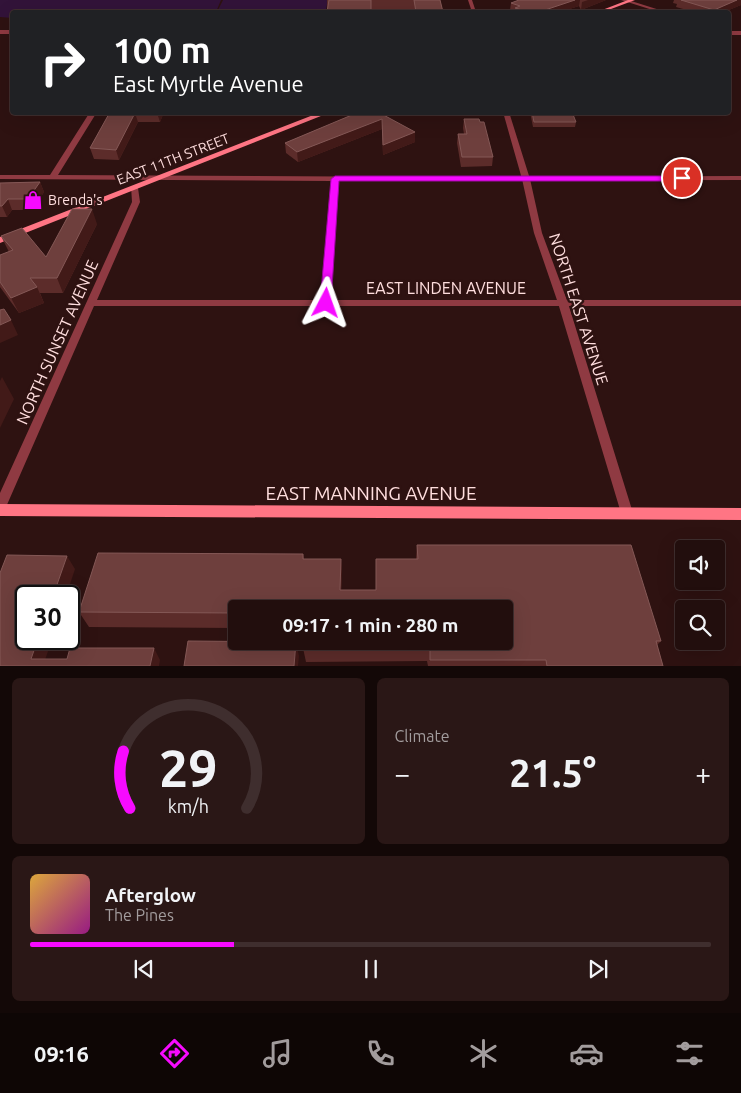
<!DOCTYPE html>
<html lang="en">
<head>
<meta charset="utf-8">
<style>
  :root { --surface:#220e0d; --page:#2a1716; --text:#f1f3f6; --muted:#a29c9d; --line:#3f2e2e; --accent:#f70aff }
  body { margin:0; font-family:Ubuntu,sans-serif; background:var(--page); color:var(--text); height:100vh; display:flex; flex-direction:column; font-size:19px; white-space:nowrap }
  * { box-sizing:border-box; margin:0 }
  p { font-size:16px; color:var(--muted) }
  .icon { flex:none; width:28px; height:28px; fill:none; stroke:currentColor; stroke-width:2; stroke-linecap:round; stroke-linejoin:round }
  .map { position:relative; height:666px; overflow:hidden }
  .panel { display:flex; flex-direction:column; gap:12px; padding:12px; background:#130807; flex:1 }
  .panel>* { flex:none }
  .guide { position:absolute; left:10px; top:10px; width:721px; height:105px; border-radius:5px; box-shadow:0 5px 20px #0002,0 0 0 1px var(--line); background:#202124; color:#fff; overflow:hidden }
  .buttons { position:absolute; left:675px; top:540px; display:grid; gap:10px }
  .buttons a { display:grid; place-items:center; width:50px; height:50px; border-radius:5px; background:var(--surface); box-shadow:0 5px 20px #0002,0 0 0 1px var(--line); font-size:25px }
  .speed { position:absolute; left:15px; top:585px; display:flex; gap:10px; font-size:25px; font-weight:700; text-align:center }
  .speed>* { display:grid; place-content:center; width:65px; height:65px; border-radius:50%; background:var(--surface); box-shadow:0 5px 20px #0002,0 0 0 1px var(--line); line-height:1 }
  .speed .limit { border:2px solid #111; border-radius:8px; background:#fff; color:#111 }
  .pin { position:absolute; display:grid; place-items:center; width:42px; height:42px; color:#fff; margin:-21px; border:2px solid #fff; border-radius:50%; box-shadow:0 1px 5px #0007 }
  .me { position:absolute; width:55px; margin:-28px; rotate:4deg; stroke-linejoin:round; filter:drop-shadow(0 0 4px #0008) }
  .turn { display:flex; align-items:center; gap:18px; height:105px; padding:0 20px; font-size:22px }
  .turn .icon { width:65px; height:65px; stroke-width:2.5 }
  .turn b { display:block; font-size:35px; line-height:42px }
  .big { font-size:38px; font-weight:700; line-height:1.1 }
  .panel .card { flex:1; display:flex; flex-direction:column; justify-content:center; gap:8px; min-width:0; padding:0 18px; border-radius:8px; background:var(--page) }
  .panel .dial { align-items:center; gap:0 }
  .dial svg { height:130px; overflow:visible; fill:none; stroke:var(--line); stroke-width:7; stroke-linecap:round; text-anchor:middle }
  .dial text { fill:var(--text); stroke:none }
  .song { display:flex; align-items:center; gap:15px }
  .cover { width:60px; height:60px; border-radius:8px; background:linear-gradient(135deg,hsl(40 70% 55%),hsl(310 70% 35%)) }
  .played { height:5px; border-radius:2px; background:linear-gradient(90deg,var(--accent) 30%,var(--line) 30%) }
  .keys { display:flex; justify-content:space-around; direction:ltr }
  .heat { display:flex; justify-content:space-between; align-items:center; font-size:28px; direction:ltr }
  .panel .tiles { flex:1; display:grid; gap:12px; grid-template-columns:1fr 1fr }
  .card:last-child { grid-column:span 2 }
  .trip { position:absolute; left:228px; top:600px; width:285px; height:50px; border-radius:5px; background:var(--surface); box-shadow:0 5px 20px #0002,0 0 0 1px var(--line); font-weight:700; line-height:50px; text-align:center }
  .menu { display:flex; height:80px; justify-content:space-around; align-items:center; background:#0e0605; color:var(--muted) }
  .menu .icon { width:35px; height:35px }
  .menu .on { color:var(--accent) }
  .menu b { font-size:22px; color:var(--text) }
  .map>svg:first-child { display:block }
  .green { fill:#321339 }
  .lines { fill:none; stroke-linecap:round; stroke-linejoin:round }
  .minor { fill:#8f3a42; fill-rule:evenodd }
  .tertiary { fill:#8f3a42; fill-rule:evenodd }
  .secondary { fill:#ff7584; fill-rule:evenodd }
  .wall { fill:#5c2c2a }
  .shaded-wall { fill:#421a18 }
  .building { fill:#6e3f3d; stroke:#845856 }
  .route { fill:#f70aff; stroke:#a106a6 }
  .labels { text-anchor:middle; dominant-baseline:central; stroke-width:5; stroke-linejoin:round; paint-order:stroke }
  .far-street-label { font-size:14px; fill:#ffdede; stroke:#2e1211 }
  .far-poi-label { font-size:14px; fill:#ffdede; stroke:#2e1211; text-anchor:start }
  .street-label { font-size:16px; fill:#ffdede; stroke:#2e1211 }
  .near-street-label { font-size:19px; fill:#ffdede; stroke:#2e1211 }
</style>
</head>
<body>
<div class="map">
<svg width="741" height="666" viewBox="0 0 741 666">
  <rect width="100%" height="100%" fill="#2e1211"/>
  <path class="green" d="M 0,0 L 221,0 L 216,12 L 12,12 L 12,18 L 0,17 Z
    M 223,0 L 328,0 L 326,9 L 330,11 L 330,12 L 217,12 Z"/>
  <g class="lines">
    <path class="minor" d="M 621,0 L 628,0 L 666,12 L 659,12 Z
      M 0,30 L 12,30 L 12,34 L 0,34 Z
      M 90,112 L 97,112 L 58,175 L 432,177 L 741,176 L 741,180 L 339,181 L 330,300 L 741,300 L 741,306 L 94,306 L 6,507 L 4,511 L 0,513 L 0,493 L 132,202 L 131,186 L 137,186 L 138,188 L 140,202 L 97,300 L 321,300 L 331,181 L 0,179 L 0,175 L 50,175 Z"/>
    <path class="tertiary" d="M 468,0 L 472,0 L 476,12 L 472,12 Z
      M 729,31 L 741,31 L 741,35 L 729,35 Z
      M 503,112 L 509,112 L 530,179 L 542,233 L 568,303 L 633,513 L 631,517 L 627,519 L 623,517 L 621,513 L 558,303 L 534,233 L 522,179 Z"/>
    <path class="secondary" d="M 628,0 L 635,0 L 603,12 L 597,12 Z
      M 321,112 L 331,112 L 0,243 L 0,237 Z
      M 0,504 L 741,508 L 741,520 L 0,516 Z"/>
  </g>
  <path class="wall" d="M 327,0 L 440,0 L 443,12 L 327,12 L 328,8 L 327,8 Z
    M 519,0 L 606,0 L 581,10 L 579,6 L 560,12 L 514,12 L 510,10 L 511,3 Z
    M 674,0 L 741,0 L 741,5 L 724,12 L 694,12 L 676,7 L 677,4 L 673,3 Z
    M 110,112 L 164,112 L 160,122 L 138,122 L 119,160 L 94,159 L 90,148 Z
    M 359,112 L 415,142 L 383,155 L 382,129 L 298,162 L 286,153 L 285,143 Z
    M 530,112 L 572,112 L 576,122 L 575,127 L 533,127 Z
    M 464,119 L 493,157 L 492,166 L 461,167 L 457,143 L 458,134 L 464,134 L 463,128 Z
    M 40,182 L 44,192 L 33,210 L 12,210 L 7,217 L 0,217 L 0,183 Z
    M 97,224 L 63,293 L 40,293 L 44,303 L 19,313 L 0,287 L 0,255 L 9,252 L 1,236 L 46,257 Z
    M 417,545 L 661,641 L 657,645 L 663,666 L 428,666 L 427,661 L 306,662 L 303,648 L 504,609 L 236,609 L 236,628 L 89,627 L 79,612 L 303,554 L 304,559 L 341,559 L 342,575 L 341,590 L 376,590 L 416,559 Z"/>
  <path class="shaded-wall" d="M 575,0 L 580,0 L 579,6 L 560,12 L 539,12 Z
    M 588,0 L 606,0 L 581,10 L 582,2 Z
    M 737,0 L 741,0 L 741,5 L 724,12 L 713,12 L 714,10 Z
    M 164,112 L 160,122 L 157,113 Z
    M 135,113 L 138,122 L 119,160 L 116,150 Z
    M 382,119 L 382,129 L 298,162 L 297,152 Z
    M 415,132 L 415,142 L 383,155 L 383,145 Z
    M 40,182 L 44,192 L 33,210 L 28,199 Z
    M 8,199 L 12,210 L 7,217 L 2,206 Z
    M 92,209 L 97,224 L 63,293 L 57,278 Z
    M 37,287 L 44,303 L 19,313 L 11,298 Z
    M 11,320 L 18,335 L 0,343 L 0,325 Z
    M 2,377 L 14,399 L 0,428 L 0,381 Z
    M 67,556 L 75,569 L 66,596 L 53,596 Z
    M 341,559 L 342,575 L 341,606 L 340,590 Z
    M 38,639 L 52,639 L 43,666 L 31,659 Z
    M 296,642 L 299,656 L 298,666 L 294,666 Z
    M 154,648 L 160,660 L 159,666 L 150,666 Z"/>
  <path class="building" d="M 329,0 L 371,0 L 371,12 L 327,12 Z
    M 414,0 L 440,0 L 443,12 L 416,12 Z
    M 519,0 L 575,0 L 539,12 L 529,12 L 515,8 L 520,6 L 511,3 Z
    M 681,0 L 737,0 L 714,10 Z
    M 110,112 L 157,112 L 135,113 L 116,150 L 90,148 Z
    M 359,112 L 378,112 L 415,132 L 383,145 L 382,119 L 297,152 L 285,143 Z
    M 532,112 L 572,112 L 576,122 L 534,122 Z
    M 464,119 L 479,119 L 480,122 L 484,122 L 493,157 L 462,157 L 458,134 L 467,134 Z
    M 40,182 L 28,199 L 8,199 L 2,206 L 0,206 L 0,183 Z
    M 72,209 L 92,209 L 57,278 L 30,278 L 37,287 L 11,298 L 0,282 L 0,255 L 13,250 L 1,236 L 22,228 L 46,257 Z
    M 4,309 L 11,320 L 0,325 L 0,310 Z
    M 417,545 L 631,545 L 661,641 L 656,641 L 663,666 L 547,666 L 546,660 L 430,660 L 430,647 L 303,648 L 303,641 L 504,641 L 504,609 L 236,609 L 236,613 L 79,612 L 98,553 L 303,554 L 303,559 L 341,559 L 340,590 L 376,590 L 376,559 L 418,559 Z
    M 7,555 L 67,556 L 53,596 L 26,596 L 26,639 L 38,639 L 31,659 L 67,659 L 70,648 L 154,648 L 150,666 L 0,666 L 0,573 Z
    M 188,641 L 296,642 L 294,666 L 184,666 Z"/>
  <path class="route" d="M 335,176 L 682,176 L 687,178 L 682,181 L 339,181 L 331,303 L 326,306 L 320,303 L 331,179 Z"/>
  <defs>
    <g id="shop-bare" transform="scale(1.5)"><path d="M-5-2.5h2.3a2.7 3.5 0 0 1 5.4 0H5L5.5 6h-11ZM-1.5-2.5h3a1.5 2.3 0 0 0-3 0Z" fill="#f70aff" stroke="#2e1211" stroke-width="2.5" paint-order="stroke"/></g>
  </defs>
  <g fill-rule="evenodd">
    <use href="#shop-bare" x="33" y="200"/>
  </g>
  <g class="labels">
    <g class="far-street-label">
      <text transform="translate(173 159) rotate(-21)">EAST 11TH STREET</text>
    </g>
    <g class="far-poi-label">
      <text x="48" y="200">Brenda's</text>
    </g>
    <g class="street-label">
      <text x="446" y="288">EAST LINDEN AVENUE</text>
      <text transform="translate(579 309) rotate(72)">NORTH EAST AVENUE</text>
      <text transform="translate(57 342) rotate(-66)">NORTH SUNSET AVENUE</text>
    </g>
    <g class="near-street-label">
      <text x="371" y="493">EAST MANNING AVENUE</text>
    </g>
  </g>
</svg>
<div class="buttons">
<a><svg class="icon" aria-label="sound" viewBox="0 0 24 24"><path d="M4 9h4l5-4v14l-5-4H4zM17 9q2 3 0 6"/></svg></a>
<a><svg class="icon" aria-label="search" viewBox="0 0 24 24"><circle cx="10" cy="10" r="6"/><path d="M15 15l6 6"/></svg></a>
</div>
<div class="speed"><div class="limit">30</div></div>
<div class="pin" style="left:682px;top:178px;background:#d93025"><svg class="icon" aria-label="arrive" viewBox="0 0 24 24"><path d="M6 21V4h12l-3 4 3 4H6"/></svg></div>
<svg class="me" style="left:326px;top:303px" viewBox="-20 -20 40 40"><path d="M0-17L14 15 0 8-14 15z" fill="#f70aff" stroke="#fff" stroke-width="4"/></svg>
<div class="trip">09:17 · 1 min · 280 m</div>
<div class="guide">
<div class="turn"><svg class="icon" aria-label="right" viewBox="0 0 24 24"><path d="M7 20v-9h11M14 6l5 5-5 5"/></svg><div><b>100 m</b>East Myrtle Avenue</div></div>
</div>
</div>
<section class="panel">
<div class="tiles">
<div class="card dial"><svg viewBox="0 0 100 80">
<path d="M14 69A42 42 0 1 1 86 69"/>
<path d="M14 69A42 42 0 0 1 10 34" stroke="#f70aff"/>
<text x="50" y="56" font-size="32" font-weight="700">29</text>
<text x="50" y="72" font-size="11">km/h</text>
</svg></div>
<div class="card"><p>Climate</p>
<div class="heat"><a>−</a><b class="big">21.5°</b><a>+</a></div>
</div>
<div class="card">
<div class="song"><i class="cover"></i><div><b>Afterglow</b><p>The Pines</p></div></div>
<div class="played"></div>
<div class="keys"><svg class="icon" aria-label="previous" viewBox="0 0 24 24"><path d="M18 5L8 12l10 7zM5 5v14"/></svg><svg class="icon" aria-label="pause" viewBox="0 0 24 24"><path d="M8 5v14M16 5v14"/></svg><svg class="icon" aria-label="next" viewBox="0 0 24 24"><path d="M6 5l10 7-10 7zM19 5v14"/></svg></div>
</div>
</div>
</section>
<nav class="menu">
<b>09:16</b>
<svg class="icon on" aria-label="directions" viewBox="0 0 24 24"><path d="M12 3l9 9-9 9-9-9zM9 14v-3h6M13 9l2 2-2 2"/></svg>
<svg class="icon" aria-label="music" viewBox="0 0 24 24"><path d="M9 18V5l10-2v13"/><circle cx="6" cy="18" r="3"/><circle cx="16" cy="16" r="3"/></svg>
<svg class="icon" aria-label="phone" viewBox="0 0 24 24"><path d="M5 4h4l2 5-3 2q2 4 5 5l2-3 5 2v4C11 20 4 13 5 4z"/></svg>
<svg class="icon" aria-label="climate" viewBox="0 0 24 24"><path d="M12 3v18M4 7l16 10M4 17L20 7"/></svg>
<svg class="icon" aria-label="car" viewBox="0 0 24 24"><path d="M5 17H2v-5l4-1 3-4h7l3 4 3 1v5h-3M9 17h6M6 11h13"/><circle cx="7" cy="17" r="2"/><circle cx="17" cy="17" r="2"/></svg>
<svg class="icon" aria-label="filters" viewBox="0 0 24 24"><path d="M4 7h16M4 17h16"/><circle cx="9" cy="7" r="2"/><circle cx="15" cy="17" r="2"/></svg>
</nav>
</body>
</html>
